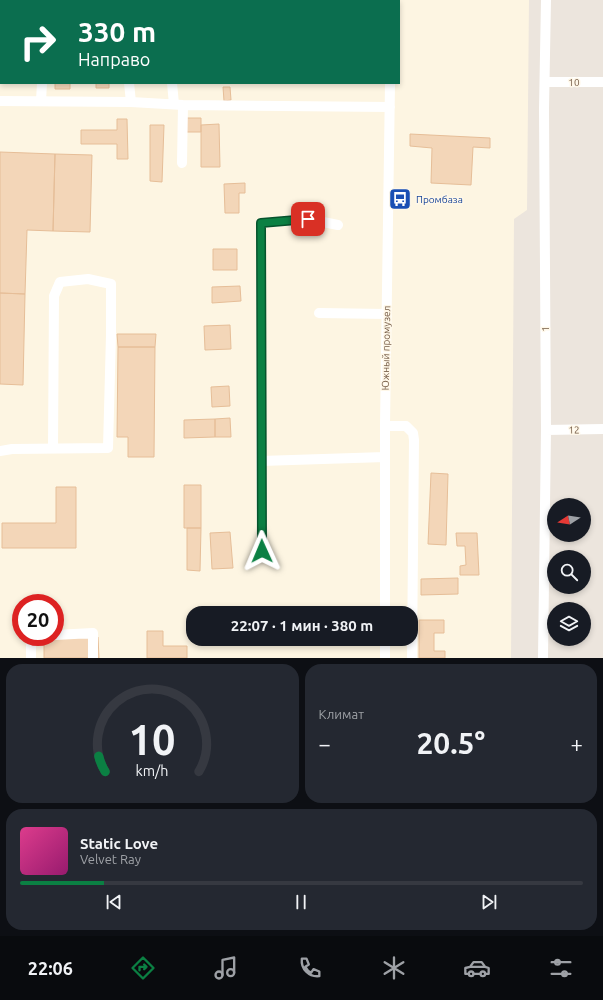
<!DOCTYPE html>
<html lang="ru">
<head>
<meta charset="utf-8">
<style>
  :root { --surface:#171b24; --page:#242831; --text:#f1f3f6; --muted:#9ea1a6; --line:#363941; --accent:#0b8043 }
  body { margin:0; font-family:Ubuntu,sans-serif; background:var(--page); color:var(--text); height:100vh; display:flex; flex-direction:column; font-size:15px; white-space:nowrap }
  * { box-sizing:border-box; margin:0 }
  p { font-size:13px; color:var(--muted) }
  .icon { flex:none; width:22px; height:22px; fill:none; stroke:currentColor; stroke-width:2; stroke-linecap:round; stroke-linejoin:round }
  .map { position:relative; height:658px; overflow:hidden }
  .drawer { display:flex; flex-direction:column; gap:6px; padding:6px; background:#0d0f14; flex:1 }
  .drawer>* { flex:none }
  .banner { position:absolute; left:0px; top:0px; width:400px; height:84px; box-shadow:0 2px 6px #0003; background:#0b6e4f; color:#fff; overflow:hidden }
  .needle { width:26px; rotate:258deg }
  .buttons { position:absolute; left:547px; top:498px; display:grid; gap:8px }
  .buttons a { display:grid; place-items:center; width:44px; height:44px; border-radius:50%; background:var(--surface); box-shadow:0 2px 6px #0003; font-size:20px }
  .speed { position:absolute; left:12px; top:594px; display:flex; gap:8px; font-size:20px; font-weight:700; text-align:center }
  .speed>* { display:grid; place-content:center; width:52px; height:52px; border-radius:50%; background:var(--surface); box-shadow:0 2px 6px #0003; line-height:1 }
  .speed .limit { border:6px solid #d22; background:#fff; color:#111 }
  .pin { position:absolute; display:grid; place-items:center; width:34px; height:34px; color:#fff; margin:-17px; border-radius:8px; box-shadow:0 2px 6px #0006 }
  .me { position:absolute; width:44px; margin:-22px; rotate:359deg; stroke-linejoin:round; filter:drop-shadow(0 0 3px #0008) }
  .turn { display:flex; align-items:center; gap:14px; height:84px; padding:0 12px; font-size:18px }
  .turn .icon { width:52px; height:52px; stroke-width:2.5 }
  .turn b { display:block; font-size:28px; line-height:34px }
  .big { font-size:30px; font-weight:600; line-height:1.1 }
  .drawer .card { flex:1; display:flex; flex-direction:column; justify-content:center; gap:6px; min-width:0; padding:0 14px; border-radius:16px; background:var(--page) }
  .drawer .dial { align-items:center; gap:0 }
  .dial svg { height:104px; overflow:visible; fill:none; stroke:var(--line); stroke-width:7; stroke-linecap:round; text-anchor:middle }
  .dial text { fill:var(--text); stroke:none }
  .song { display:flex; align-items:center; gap:12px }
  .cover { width:48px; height:48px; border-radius:6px; background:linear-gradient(135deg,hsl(330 70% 55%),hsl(320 70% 35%)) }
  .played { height:4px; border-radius:2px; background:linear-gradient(90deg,var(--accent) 15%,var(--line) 15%) }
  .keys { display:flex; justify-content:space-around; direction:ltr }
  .heat { display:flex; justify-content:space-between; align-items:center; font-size:22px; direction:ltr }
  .drawer .tiles { flex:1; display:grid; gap:6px; grid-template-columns:1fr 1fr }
  .card:last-child { grid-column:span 2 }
  .trip { position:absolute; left:186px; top:606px; width:232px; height:40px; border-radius:16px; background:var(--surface); box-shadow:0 2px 6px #0003; font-weight:600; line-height:40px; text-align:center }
  .dock { display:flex; height:64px; justify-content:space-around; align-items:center; background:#090b0e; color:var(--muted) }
  .dock .icon { width:28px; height:28px }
  .dock .current { color:var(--accent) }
  .dock b { font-size:18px; color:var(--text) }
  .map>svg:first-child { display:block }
  .industrial { fill:#ece5dd; fill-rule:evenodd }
  .building { fill:#f3d6b8; stroke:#e6be98 }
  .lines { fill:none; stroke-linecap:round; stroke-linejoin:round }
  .minor { stroke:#fff; stroke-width:10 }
  .route-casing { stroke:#07532c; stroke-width:10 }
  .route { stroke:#0b8043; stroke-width:7 }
  .labels { text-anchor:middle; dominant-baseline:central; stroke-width:3; stroke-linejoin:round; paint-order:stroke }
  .street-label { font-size:10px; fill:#755c47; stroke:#fff8e9 }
  .transit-label { font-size:10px; fill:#164399; stroke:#fff8e9; text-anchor:start }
</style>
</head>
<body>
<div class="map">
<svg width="603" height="658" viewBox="0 0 603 658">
  <rect width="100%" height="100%" fill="#fdf5e2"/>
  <path class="industrial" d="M 529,0 L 603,0 L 603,658 L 511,658 L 514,219 L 527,210 ZM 554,505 L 584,505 L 584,535 L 554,535 ZM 554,557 L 584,557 L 584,587 L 554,587 ZM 554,609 L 584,609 L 584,639 L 554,639 Z"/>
  <path class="building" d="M 55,83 L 70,83 L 70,89 L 55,89 Z
    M 96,83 L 109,83 L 109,88 L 96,88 Z
    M 223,87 L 230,87 L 231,100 L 224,101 Z
    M 185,118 L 201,118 L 201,132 L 185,132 Z
    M 117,119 L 127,119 L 128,159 L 117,159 L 117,144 L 81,144 L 81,130 L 117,130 Z
    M 219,124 L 220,167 L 201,167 L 201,125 Z
    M 150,125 L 164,125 L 162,182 L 150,181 Z
    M 410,134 L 490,138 L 490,148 L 473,147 L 471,185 L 431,183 L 432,148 L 410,146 Z
    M 0,152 L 55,154 L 53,231 L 27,230 L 25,294 L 0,293 Z
    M 55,154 L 92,155 L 90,232 L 53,231 Z
    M 245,183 L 245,193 L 239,193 L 239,213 L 225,213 L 224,184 Z
    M 213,249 L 237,249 L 237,270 L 213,270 Z
    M 240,286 L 241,301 L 212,303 L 212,287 Z
    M 0,293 L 25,294 L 23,385 L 0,384 Z
    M 230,325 L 231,349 L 205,350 L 204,326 Z
    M 117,334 L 156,334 L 155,347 L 118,347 Z
    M 118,347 L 155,347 L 154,457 L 128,457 L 128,437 L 117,437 Z
    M 229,386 L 230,406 L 212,407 L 211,387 Z
    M 230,418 L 231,437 L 215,437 L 215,419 Z
    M 215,419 L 215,437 L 184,438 L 184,420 Z
    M 431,473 L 448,474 L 446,545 L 428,544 Z
    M 184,485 L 201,485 L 201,528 L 184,528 Z
    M 56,487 L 76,487 L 76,548 L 2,548 L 2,523 L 56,523 Z
    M 187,528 L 201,528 L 200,571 L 187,570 Z
    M 230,532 L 233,568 L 212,569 L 210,533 Z
    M 456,533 L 477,533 L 479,575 L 460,575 L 460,566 L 466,565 L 465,546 L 457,546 Z
    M 458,578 L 458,594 L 421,595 L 421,579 Z
    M 419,620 L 444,620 L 444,633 L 434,633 L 434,651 L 445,651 L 445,658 L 419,658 Z
    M 147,631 L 163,631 L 163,646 L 187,646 L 187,658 L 147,658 Z
    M 44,637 L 98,637 L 99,658 L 44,658 Z"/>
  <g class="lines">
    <path class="minor" d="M 35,1 L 36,0
      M 131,1 L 131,0
      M 171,1 L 171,0
      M 391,1 L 391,0
      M 0,9 L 1,9
      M 545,82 L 603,82
      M 129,83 L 131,102
      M 172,83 L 174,104
      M 0,101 L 131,102 L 183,105 L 390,107
      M 41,101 L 42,83
      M 182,163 L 183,105
      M 319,313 L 387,314
      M 385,426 L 406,426 L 413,433 L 414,440 L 412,658
      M 546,430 L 603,429
      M 0,451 L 12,449 L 108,448 L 111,335 L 111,284 L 88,279 L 60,282 L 54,296 L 53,448
      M 261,461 L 261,223 L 308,219 L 338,225
      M 262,551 L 261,461 L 385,457
      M 385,613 L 385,426 L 390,83
      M 55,635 L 93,633 L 93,658
      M 31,637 L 31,658
      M 385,639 L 385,658
      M 543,658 L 546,430 L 544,109 L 546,0"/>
  </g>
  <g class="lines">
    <g class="route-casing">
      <path id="route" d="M 262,551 L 261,223 L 308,219"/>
    </g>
    <use href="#route" class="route"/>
  </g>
  <defs>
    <g id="bus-square" transform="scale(1.15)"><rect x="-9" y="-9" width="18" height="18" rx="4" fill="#1a4fb4" stroke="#fff8e9"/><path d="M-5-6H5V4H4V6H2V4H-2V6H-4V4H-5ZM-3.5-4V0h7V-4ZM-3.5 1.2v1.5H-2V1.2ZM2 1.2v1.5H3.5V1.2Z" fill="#fff"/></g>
  </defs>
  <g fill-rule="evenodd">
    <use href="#bus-square" x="400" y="199"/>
  </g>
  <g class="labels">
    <g class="street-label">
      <text x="574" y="82">10</text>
      <text transform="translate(545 329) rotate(-90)">1</text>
      <text transform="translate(386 348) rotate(-89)">Южный промузел</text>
      <text transform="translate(574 430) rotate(-1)">12</text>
    </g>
    <g class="transit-label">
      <text x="416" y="199">Промбаза</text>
    </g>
  </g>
</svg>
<div class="buttons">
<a><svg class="needle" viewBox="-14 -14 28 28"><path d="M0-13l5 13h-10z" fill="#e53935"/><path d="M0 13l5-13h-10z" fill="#9ea1a6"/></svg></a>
<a><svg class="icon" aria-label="search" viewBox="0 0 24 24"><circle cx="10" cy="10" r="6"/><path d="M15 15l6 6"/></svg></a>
<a><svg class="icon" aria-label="layers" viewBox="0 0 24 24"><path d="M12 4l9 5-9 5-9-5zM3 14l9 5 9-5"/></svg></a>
</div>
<div class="speed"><div class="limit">20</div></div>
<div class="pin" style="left:308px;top:219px;background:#d93025"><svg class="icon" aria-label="arrive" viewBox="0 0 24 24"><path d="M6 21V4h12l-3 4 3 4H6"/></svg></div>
<svg class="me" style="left:262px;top:551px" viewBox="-20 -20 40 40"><path d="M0-17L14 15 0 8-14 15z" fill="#0b8043" stroke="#fff" stroke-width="4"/></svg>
<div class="trip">22:07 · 1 мин · 380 m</div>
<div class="banner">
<div class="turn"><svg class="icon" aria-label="right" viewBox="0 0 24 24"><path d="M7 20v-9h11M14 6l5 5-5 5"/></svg><div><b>330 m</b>Направо</div></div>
</div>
</div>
<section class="drawer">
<div class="tiles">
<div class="card dial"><svg viewBox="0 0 100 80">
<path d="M14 69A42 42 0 1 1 86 69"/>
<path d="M14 69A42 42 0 0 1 9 57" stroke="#0b8043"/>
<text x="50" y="56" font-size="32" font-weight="700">10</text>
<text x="50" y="72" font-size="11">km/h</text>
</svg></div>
<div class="card"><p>Климат</p>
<div class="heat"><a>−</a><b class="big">20.5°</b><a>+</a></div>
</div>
<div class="card">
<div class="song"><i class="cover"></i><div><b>Static Love</b><p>Velvet Ray</p></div></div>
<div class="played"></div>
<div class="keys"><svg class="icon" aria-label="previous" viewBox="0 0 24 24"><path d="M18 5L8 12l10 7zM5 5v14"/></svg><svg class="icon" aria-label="pause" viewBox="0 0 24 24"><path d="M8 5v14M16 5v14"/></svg><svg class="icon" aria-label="next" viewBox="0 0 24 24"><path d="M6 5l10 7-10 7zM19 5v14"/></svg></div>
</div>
</div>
</section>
<nav class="dock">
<b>22:06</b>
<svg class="icon current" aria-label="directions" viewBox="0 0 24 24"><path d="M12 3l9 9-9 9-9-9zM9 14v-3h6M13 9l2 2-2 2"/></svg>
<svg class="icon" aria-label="music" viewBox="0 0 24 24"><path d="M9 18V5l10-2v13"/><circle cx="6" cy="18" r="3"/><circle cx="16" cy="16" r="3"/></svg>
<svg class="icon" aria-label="phone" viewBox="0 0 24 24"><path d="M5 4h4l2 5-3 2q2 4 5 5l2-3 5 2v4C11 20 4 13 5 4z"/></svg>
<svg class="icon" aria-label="climate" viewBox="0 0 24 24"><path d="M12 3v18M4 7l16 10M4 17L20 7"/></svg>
<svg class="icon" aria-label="car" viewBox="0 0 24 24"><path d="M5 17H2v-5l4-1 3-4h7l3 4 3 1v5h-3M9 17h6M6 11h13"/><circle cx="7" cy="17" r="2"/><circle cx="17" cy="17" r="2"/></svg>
<svg class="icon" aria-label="filters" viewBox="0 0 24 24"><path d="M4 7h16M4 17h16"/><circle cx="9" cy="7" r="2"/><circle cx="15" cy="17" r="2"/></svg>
</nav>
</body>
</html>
